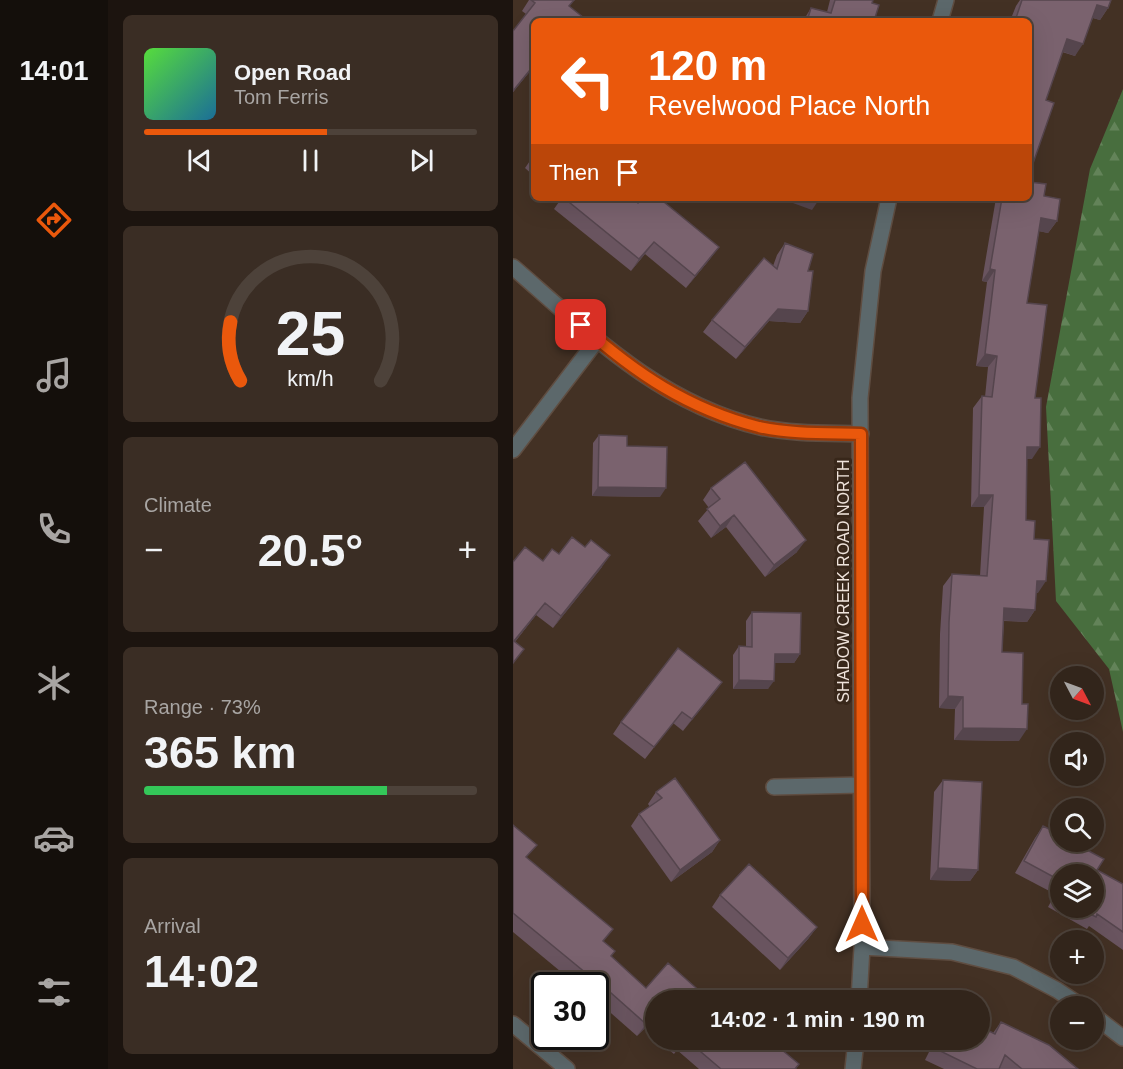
<!DOCTYPE html>
<html lang="en">
<head>
<meta charset="utf-8">
<style>
  :root { --surface:#32251b; --page:#3a2d24; --text:#f1f3f6; --muted:#a8a5a3; --line:#4d423a; --accent:#ea580c }
  body { margin:0; font-family:Helvetica,sans-serif; background:var(--page); color:var(--text); height:100vh; display:flex; flex-direction:column; font-size:22px; white-space:nowrap }
  * { box-sizing:border-box; margin:0 }
  p { font-size:20px; color:var(--muted) }
  .icon { flex:none; width:33px; height:33px; fill:none; stroke:currentColor; stroke-width:2; stroke-linecap:round; stroke-linejoin:round }
  .map { position:relative; flex:1; overflow:hidden }
  .details { display:flex; flex-direction:column; gap:15px; padding:15px; background:#1c140f; width:405px }
  .details>* { flex:none }
  .top-card { position:absolute; left:18px; top:18px; width:501px; height:183px; border-radius:9px; box-shadow:0 6px 24px #0002,0 0 0 2px var(--line); background:#ea580c; color:#fff; overflow:hidden }
  .needle { width:39px; rotate:131deg }
  .buttons { position:absolute; left:537px; top:666px; display:grid; gap:12px }
  .buttons a { display:grid; place-items:center; width:54px; height:54px; border-radius:50%; background:var(--surface); box-shadow:0 6px 24px #0002,0 0 0 2px var(--line); font-size:30px }
  .speed { position:absolute; left:18px; top:972px; display:flex; gap:12px; font-size:30px; font-weight:700; text-align:center }
  .speed>* { display:grid; place-content:center; width:78px; height:78px; border-radius:50%; background:var(--surface); box-shadow:0 6px 24px #0002,0 0 0 2px var(--line); line-height:1 }
  .speed .limit { border:3px solid #111; border-radius:9px; background:#fff; color:#111 }
  .pin { position:absolute; display:grid; place-items:center; width:51px; height:51px; color:#fff; margin:-26px; border-radius:12px; box-shadow:0 3px 9px #0006 }
  .me { position:absolute; width:66px; margin:-33px; rotate:0deg; stroke-linejoin:round; filter:drop-shadow(0 0 4px #0008) }
  .turn { display:flex; align-items:center; gap:21px; height:126px; padding:0 18px; font-size:27px }
  .turn .icon { width:78px; height:78px; stroke-width:2.5 }
  .turn b { display:block; font-size:42px; line-height:51px }
  .then { display:flex; align-items:center; height:57px; padding:0 18px; background:#0003; gap:12px; font-size:22px }
  .big { font-size:45px; font-weight:800; line-height:1.1 }
  .details .tile { flex:1; display:flex; flex-direction:column; justify-content:center; gap:9px; min-width:0; padding:0 21px; border-radius:9px; background:var(--page) }
  .details .dial { align-items:center; gap:0 }
  .dial svg { height:156px; overflow:visible; fill:none; stroke:var(--line); stroke-width:7; stroke-linecap:round; text-anchor:middle }
  .dial text { fill:var(--text); stroke:none }
  .song { display:flex; align-items:center; gap:18px }
  .cover { width:72px; height:72px; border-radius:9px; background:linear-gradient(135deg,hsl(110 70% 55%),hsl(200 70% 35%)) }
  .played { height:6px; border-radius:3px; background:linear-gradient(90deg,var(--accent) 55%,var(--line) 55%) }
  .keys { display:flex; justify-content:space-around; direction:ltr }
  .heat { display:flex; justify-content:space-between; align-items:center; font-size:33px; direction:ltr }
  .charge { height:9px; border-radius:4px; background:linear-gradient(90deg,#34c759 73%,var(--line) 0) }
  .trip { position:absolute; left:132px; top:990px; width:345px; height:60px; border-radius:30px; background:var(--surface); box-shadow:0 6px 24px #0002,0 0 0 2px var(--line); font-weight:800; line-height:60px; text-align:center }
  main { display:flex; flex:1; min-height:0 }
  .tab-bar { display:flex; flex-direction:column; width:108px; justify-content:space-around; align-items:center; background:#140f0b; color:var(--muted) }
  .tab-bar .icon { width:42px; height:42px }
  .tab-bar .active { color:var(--accent) }
  .tab-bar b { font-size:27px; color:var(--text) }
  .map>svg:first-child { display:block }
  .forest { fill:url(#forest-firs) }
  .lines { fill:none; stroke-linecap:round; stroke-linejoin:round }
  .minor-casing { stroke:#5f4d41; stroke-width:18 }
  .minor { stroke:#5c686b; stroke-width:15 }
  .wall { fill:#69545f; fill-rule:evenodd }
  .shaded-wall { fill:#55454d }
  .building { fill:#7a626e; stroke:#55454d; stroke-width:1.5 }
  .route-casing { stroke:#983908; stroke-width:15 }
  .route { stroke:#ea580c; stroke-width:10 }
  .labels { text-anchor:middle; dominant-baseline:central; stroke-width:6; stroke-linejoin:round; paint-order:stroke }
  .street-label { font-size:16px; fill:#efe3db; stroke:#38271a }
</style>
</head>
<body>
<main>
<nav class="tab-bar">
<b>14:01</b>
<svg class="icon active" aria-label="directions" viewBox="0 0 24 24"><path d="M12 3l9 9-9 9-9-9zM9 14v-3h6M13 9l2 2-2 2"/></svg>
<svg class="icon" aria-label="music" viewBox="0 0 24 24"><path d="M9 18V5l10-2v13"/><circle cx="6" cy="18" r="3"/><circle cx="16" cy="16" r="3"/></svg>
<svg class="icon" aria-label="phone" viewBox="0 0 24 24"><path d="M5 4h4l2 5-3 2q2 4 5 5l2-3 5 2v4C11 20 4 13 5 4z"/></svg>
<svg class="icon" aria-label="climate" viewBox="0 0 24 24"><path d="M12 3v18M4 7l16 10M4 17L20 7"/></svg>
<svg class="icon" aria-label="car" viewBox="0 0 24 24"><path d="M5 17H2v-5l4-1 3-4h7l3 4 3 1v5h-3M9 17h6M6 11h13"/><circle cx="7" cy="17" r="2"/><circle cx="17" cy="17" r="2"/></svg>
<svg class="icon" aria-label="filters" viewBox="0 0 24 24"><path d="M4 7h16M4 17h16"/><circle cx="9" cy="7" r="2"/><circle cx="15" cy="17" r="2"/></svg>
</nav>
<section class="details">
<div class="tile">
<div class="song"><i class="cover"></i><div><b>Open Road</b><p>Tom Ferris</p></div></div>
<div class="played"></div>
<div class="keys"><svg class="icon" aria-label="previous" viewBox="0 0 24 24"><path d="M18 5L8 12l10 7zM5 5v14"/></svg><svg class="icon" aria-label="pause" viewBox="0 0 24 24"><path d="M8 5v14M16 5v14"/></svg><svg class="icon" aria-label="next" viewBox="0 0 24 24"><path d="M6 5l10 7-10 7zM19 5v14"/></svg></div>
</div>
<div class="tile dial"><svg viewBox="0 0 100 80">
<path d="M14 69A42 42 0 1 1 86 69"/>
<path d="M14 69A42 42 0 0 1 9 39" stroke="#ea580c"/>
<text x="50" y="56" font-size="32" font-weight="700">25</text>
<text x="50" y="72" font-size="11">km/h</text>
</svg></div>
<div class="tile"><p>Climate</p>
<div class="heat"><a>−</a><b class="big">20.5°</b><a>+</a></div>
</div>
<div class="tile"><p>Range · 73%</p><b class="big">365 km</b><div class="charge"></div></div>
<div class="tile"><p>Arrival</p><b class="big">14:02</b></div>
</section>
<div class="map">
<svg width="610" height="1069" viewBox="0 0 610 1069">
  <defs>
    <pattern id="forest-firs" width="22" height="20" patternUnits="userSpaceOnUse" patternTransform="scale(1.5)"><rect width="22" height="20" fill="#486e3e"/><path d="M5 1l3.5 6h-7zM16 11l3.5 6h-7z" fill="#638359"/></pattern>
  </defs>
  <rect width="100%" height="100%" fill="#433124"/>
  <path class="forest" d="M 610,89 L 610,732 L 596,669 L 543,601 L 533,407 L 577,169 Z"/>
  <g class="lines">
    <g class="minor-casing">
      <path id="minor" d="M 427,21 L 433,0
        M 0,267 C 75,332 147,404 247,427 C 279,434 315,433 348,434
        M 0,450 L 84,340
        M 261,787 L 348,785
        M 349,947 L 439,952 L 500,967 L 544,990 L 568,1006
        M 346,1000 L 349,947 L 347,398 L 360,271 L 376,198
        M 580,1015 L 610,1038
        M 0,1024 L 54,1069
        M 340,1069 L 343,1040"/>
    </g>
    <use href="#minor" class="minor"/>
  </g>
  <path class="wall" d="M 16,0 L 62,0 L 21,21 L 21,73 L 18,70 L 0,92 L 0,31 L 13,14 L 9,11 Z
    M 317,0 L 360,0 L 359,3 L 361,21 L 290,21 L 298,8 L 314,12 Z
    M 507,0 L 598,0 L 595,8 L 587,20 L 580,18 L 562,56 L 549,52 L 533,100 L 516,21 L 497,21 L 503,6 Z
    M 21,155 L 21,176 L 12,168 Z
    M 531,196 L 544,221 L 535,233 L 526,231 L 514,303 L 522,398 L 519,459 L 514,459 L 513,520 L 521,539 L 525,593 L 523,593 L 522,610 L 514,622 L 491,621 L 489,652 L 506,741 L 441,740 L 442,709 L 426,708 L 427,634 L 430,586 L 439,574 L 467,576 L 471,507 L 458,507 L 460,408 L 469,396 L 472,397 L 475,367 L 463,366 L 474,282 L 469,281 L 483,198 L 516,198 Z
    M 47,198 L 119,198 L 197,259 L 173,288 L 132,254 L 118,271 L 41,209 L 48,199 Z
    M 272,243 L 295,271 L 295,311 L 287,323 L 256,321 L 223,359 L 190,332 L 199,320 L 260,266 L 264,255 Z
    M 86,435 L 147,497 L 79,496 L 80,443 Z
    M 198,488 L 284,552 L 252,577 L 213,527 L 198,538 L 185,521 L 196,508 L 190,500 Z
    M 46,554 L 89,567 L 40,628 L 23,615 L 2,642 L 0,664 L 0,562 L 30,561 Z
    M 239,612 L 287,654 L 281,663 L 262,663 L 255,689 L 220,689 L 220,655 L 226,646 L 233,647 L 233,621 Z
    M 209,682 L 170,731 L 160,723 L 132,759 L 100,734 L 108,722 Z
    M 430,780 L 465,870 L 457,881 L 417,880 L 421,792 Z
    M 143,792 L 207,840 L 199,852 L 158,882 L 118,826 L 126,814 L 137,807 L 135,804 Z
    M 0,825 L 14,858 L 91,942 L 98,957 L 133,988 L 191,995 L 188,1000 L 142,1000 L 142,1038 L 132,1028 L 124,1036 L 82,999 L 82,986 L 65,986 L 0,932 Z
    M 530,826 L 584,870 L 610,884 L 610,950 L 576,926 L 574,929 L 535,907 L 542,894 L 502,873 L 522,838 ZM 548,874 L 580,908 L 548,908 Z
    M 207,895 L 304,927 L 295,939 L 267,970 L 199,907 Z
    M 488,1022 L 565,1069 L 431,1069 L 412,1060 L 422,1040 L 466,1040 L 480,1033 Z
    M 144,1040 L 257,1040 L 286,1064 L 283,1069 L 186,1069 L 164,1050 L 161,1054 Z"/>
  <path class="shaded-wall" d="M 584,5 L 595,8 L 587,20 L 576,17 Z
    M 554,39 L 570,44 L 562,56 L 545,50 Z
    M 21,65 L 18,70 L 0,92 L 0,91 Z
    M 270,198 L 307,198 L 299,210 L 269,199 Z
    M 528,218 L 544,221 L 535,233 L 520,230 Z
    M 141,242 L 132,254 L 118,271 L 126,259 Z
    M 206,247 L 197,259 L 173,288 L 182,276 Z
    M 477,269 L 482,270 L 474,282 L 469,281 Z
    M 265,309 L 295,311 L 287,323 L 256,321 L 223,359 L 232,347 Z
    M 472,354 L 484,356 L 475,367 L 463,366 Z
    M 514,447 L 527,447 L 519,459 L 506,459 Z
    M 85,487 L 153,488 L 147,497 L 79,496 Z
    M 466,495 L 480,495 L 471,507 L 458,507 Z
    M 221,515 L 213,527 L 198,538 L 207,526 Z
    M 293,540 L 284,552 L 252,577 L 261,565 Z
    M 97,555 L 89,567 L 40,628 L 48,616 Z
    M 524,581 L 533,581 L 525,593 L 515,593 Z
    M 32,603 L 23,615 L 0,644 L 0,642 Z
    M 491,608 L 522,610 L 514,622 L 483,620 Z
    M 262,654 L 287,654 L 281,663 L 256,663 Z
    M 226,680 L 261,681 L 255,689 L 220,689 Z
    M 209,682 L 200,694 L 170,731 L 179,719 Z
    M 435,696 L 450,697 L 442,709 L 426,708 Z
    M 450,728 L 514,729 L 506,741 L 441,740 Z
    M 207,840 L 199,852 L 158,882 L 167,870 Z
    M 425,868 L 465,870 L 457,881 L 417,880 Z
    M 304,927 L 295,939 L 267,970 L 275,958 Z
    M 140,1017 L 132,1028 L 124,1036 L 133,1024 Z"/>
  <path class="building" d="M 18,0 L 61,0 L 56,6 L 71,18 L 68,21 L 21,21 L 21,65 L 0,91 L 0,31 L 22,3 Z
    M 322,0 L 360,0 L 359,3 L 366,5 L 361,21 L 294,21 L 298,8 L 318,13 Z
    M 509,0 L 598,0 L 595,8 L 584,5 L 570,44 L 554,39 L 533,100 L 541,103 L 516,175 L 516,21 L 502,21 Z
    M 516,182 L 533,184 L 531,196 L 547,199 L 544,221 L 528,218 L 514,303 L 534,305 L 522,398 L 528,398 L 527,447 L 514,447 L 513,520 L 522,521 L 521,539 L 536,540 L 533,581 L 524,581 L 522,610 L 491,608 L 489,652 L 510,653 L 509,704 L 515,704 L 514,729 L 450,728 L 450,697 L 435,696 L 436,622 L 439,574 L 474,576 L 480,495 L 466,495 L 469,396 L 479,397 L 484,356 L 472,354 L 482,270 L 477,269 L 489,198 L 516,198 Z
    M 51,198 L 119,198 L 125,203 L 129,198 L 146,198 L 206,247 L 182,276 L 141,242 L 126,259 Z
    M 272,243 L 300,254 L 295,271 L 300,271 L 295,311 L 265,309 L 232,347 L 199,320 L 251,258 L 264,269 Z
    M 86,435 L 114,436 L 114,446 L 154,447 L 153,488 L 85,487 Z
    M 232,462 L 293,540 L 261,565 L 221,515 L 207,526 L 194,509 L 207,499 L 198,488 Z
    M 59,537 L 72,547 L 78,540 L 97,555 L 48,616 L 32,603 L 1,641 L 11,649 L 0,663 L 0,562 L 12,547 L 30,561 L 39,549 L 46,554 Z
    M 239,612 L 288,613 L 287,654 L 262,654 L 261,681 L 226,680 L 226,646 L 239,647 Z
    M 165,648 L 209,682 L 179,719 L 169,712 L 141,747 L 108,722 Z
    M 162,778 L 207,840 L 167,870 L 126,814 L 149,798 L 143,792 Z
    M 430,780 L 469,782 L 465,870 L 425,868 Z
    M 0,825 L 24,845 L 13,857 L 100,929 L 90,941 L 102,951 L 98,956 L 133,988 L 155,963 L 191,995 L 187,1000 L 188,1000 L 142,1000 L 142,1019 L 140,1017 L 133,1024 L 80,977 L 79,978 L 0,913 Z
    M 530,826 L 548,835 L 548,842 L 559,842 L 591,859 L 584,870 L 610,884 L 610,932 L 584,914 L 583,917 L 565,908 L 580,908 L 580,874 L 548,874 L 548,881 L 511,861 Z
    M 236,864 L 304,927 L 275,958 L 207,895 Z
    M 548,887 L 548,898 L 543,895 Z
    M 488,1022 L 536,1045 L 565,1069 L 509,1069 L 492,1055 L 486,1069 L 464,1069 L 421,1048 L 425,1040 L 466,1040 L 466,1026 L 482,1034 Z
    M 174,1040 L 257,1040 L 286,1064 L 282,1069 L 208,1069 Z"/>
  <g class="lines">
    <g class="route-casing">
      <path id="route" d="M 68,325 C 122,373 175,409 246,427 C 277,434 317,433 348,434 L 349,924"/>
    </g>
    <use href="#route" class="route"/>
  </g>
  <g class="labels">
    <g class="street-label">
      <text transform="translate(330 581) rotate(-90)">SHADOW CREEK ROAD NORTH</text>
    </g>
  </g>
</svg>
<div class="buttons">
<a><svg class="needle" viewBox="-14 -14 28 28"><path d="M0-13l5 13h-10z" fill="#e53935"/><path d="M0 13l5-13h-10z" fill="#a8a5a3"/></svg></a>
<a><svg class="icon" aria-label="sound" viewBox="0 0 24 24"><path d="M4 9h4l5-4v14l-5-4H4zM17 9q2 3 0 6"/></svg></a>
<a><svg class="icon" aria-label="search" viewBox="0 0 24 24"><circle cx="10" cy="10" r="6"/><path d="M15 15l6 6"/></svg></a>
<a><svg class="icon" aria-label="layers" viewBox="0 0 24 24"><path d="M12 4l9 5-9 5-9-5zM3 14l9 5 9-5"/></svg></a>
<a>+</a>
<a>−</a>
</div>
<div class="speed"><div class="limit">30</div></div>
<div class="pin" style="left:68px;top:325px;background:#d93025"><svg class="icon" aria-label="arrive" viewBox="0 0 24 24"><path d="M6 21V4h12l-3 4 3 4H6"/></svg></div>
<svg class="me" style="left:349px;top:924px" viewBox="-20 -20 40 40"><path d="M0-17L14 15 0 8-14 15z" fill="#ea580c" stroke="#fff" stroke-width="4"/></svg>
<div class="trip">14:02 · 1 min · 190 m</div>
<div class="top-card">
<div class="turn"><svg class="icon" aria-label="left" viewBox="0 0 24 24"><path d="M17 20v-9H6M10 6l-5 5 5 5"/></svg><div><b>120 m</b>Revelwood Place North</div></div>
<div class="then">Then<svg class="icon" aria-label="arrive" viewBox="0 0 24 24"><path d="M6 21V4h12l-3 4 3 4H6"/></svg></div>
</div>
</div>
</main>
</body>
</html>
